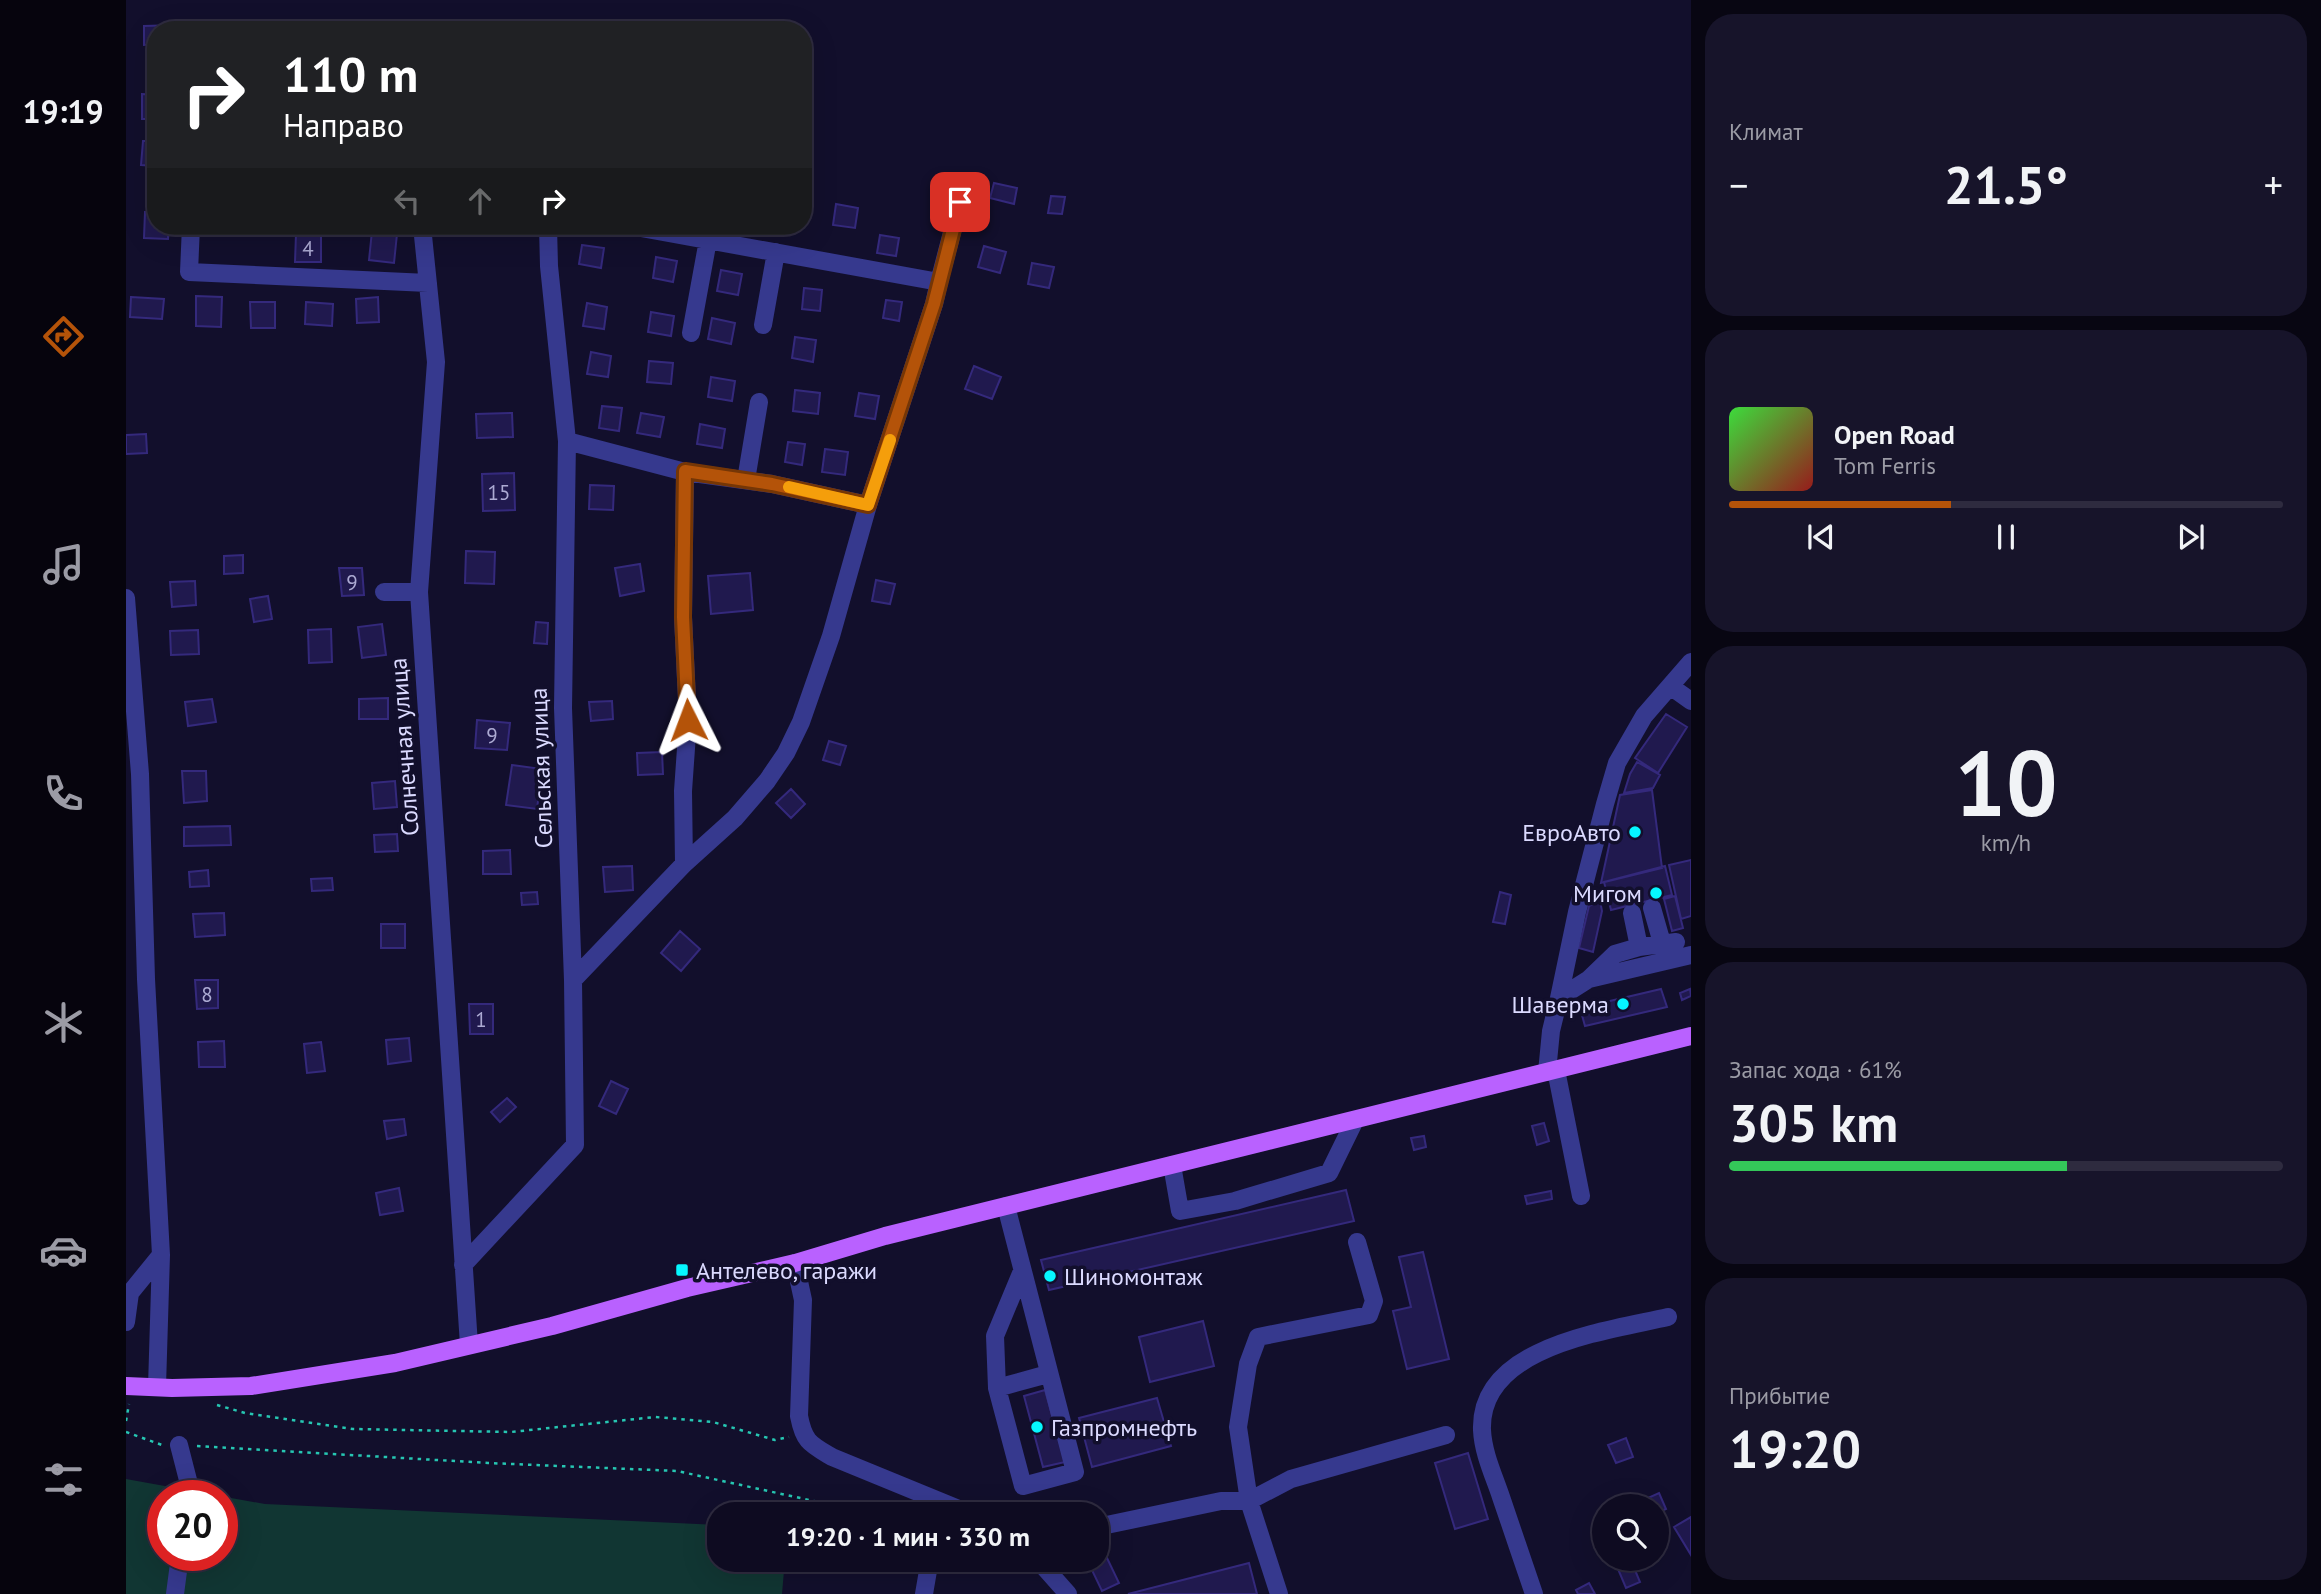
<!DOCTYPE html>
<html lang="ru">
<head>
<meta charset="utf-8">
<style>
  :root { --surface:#0e0b21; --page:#17142a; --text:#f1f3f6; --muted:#9b9ba5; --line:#2e2b3f; --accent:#b45309 }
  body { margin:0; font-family:"PT Sans",sans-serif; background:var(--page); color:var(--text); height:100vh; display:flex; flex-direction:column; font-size:26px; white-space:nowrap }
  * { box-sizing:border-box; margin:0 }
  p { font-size:23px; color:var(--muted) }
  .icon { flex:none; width:38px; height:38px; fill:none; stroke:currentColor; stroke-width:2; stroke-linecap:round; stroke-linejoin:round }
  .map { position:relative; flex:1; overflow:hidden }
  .side { display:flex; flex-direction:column; gap:14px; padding:14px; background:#080612; width:630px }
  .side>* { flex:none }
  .banner { position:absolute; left:21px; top:21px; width:665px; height:214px; border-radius:28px; box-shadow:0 7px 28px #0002,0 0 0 2px var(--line); background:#202124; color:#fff; overflow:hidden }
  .fabs { position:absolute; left:1466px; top:1494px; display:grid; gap:14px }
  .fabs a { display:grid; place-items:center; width:77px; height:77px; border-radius:50%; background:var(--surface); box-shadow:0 7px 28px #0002,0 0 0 2px var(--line); font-size:35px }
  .speed { position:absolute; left:21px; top:1480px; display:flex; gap:14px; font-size:35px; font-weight:700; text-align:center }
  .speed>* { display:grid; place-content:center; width:91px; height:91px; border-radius:50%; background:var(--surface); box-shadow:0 7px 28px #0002,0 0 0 2px var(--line); line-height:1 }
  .speed .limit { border:10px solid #d22; background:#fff; color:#111 }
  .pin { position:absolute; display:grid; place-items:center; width:60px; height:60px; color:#fff; margin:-30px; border-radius:14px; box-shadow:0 4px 10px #0006 }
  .me { position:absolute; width:77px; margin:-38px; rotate:357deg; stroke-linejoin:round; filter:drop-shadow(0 0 5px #0008) }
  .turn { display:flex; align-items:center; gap:24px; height:147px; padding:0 21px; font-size:32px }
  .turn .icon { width:91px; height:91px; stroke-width:2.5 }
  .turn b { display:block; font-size:49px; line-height:60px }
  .lanes { display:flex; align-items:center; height:66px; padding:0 21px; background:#0003; justify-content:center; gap:35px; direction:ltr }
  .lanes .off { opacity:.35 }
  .big { font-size:52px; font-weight:600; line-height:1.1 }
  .side .card { flex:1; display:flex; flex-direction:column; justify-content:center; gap:10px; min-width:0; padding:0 24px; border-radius:28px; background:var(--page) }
  .side .dial { align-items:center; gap:0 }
  .dial b { font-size:91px; line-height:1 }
  .song { display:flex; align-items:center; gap:21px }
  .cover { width:84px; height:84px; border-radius:10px; background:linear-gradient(135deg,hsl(120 70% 55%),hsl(0 70% 35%)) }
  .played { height:7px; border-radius:4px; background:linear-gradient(90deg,var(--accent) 40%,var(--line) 40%) }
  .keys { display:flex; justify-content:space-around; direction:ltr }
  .heat { display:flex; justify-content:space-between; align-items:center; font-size:38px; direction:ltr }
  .charge { height:10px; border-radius:5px; background:linear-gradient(90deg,#34c759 61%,var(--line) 0) }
  .trip { position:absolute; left:581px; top:1502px; width:402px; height:70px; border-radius:28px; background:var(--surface); box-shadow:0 7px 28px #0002,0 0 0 2px var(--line); font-weight:600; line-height:70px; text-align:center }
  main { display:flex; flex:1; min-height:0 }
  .dock { display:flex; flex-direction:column; width:126px; justify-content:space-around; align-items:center; background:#06040d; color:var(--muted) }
  .dock .icon { width:49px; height:49px }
  .dock .active { color:var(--accent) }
  .dock b { font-size:32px; color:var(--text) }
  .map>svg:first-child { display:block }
  .green { fill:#113633; fill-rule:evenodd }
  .building { fill:#20194e; stroke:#34297c; stroke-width:2 }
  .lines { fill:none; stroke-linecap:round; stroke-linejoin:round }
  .path { stroke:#26c6b2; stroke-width:2.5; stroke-dasharray:3.5 5; stroke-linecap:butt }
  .minor { stroke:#36398e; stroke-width:18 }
  .major { stroke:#b961ff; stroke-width:18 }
  .route-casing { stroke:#753606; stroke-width:18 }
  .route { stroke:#b45309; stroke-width:12 }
  .slow { stroke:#f59e0b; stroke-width:12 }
  .poi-dot { fill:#06f7ff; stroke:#120f2c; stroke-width:2.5 }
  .labels { text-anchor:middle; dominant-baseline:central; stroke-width:7; stroke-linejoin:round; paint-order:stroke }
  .number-label { font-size:21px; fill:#acaad3 }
  .street-label { font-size:24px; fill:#dbdaff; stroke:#120f2c }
  .poi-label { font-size:24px; fill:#dbdaff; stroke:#120f2c; text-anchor:end }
</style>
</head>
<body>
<main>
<nav class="dock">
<b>19:19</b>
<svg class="icon active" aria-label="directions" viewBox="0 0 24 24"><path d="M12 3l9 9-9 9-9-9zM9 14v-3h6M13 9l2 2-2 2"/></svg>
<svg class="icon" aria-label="music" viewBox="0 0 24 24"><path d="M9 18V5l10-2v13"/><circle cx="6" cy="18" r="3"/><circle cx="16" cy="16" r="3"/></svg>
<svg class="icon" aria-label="phone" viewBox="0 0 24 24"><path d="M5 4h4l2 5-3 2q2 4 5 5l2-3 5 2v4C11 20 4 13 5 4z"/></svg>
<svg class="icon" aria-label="climate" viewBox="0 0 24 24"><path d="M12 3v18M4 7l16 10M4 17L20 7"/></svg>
<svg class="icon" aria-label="car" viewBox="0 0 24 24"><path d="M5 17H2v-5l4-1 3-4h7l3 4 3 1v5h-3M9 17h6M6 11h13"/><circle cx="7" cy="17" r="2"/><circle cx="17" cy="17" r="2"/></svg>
<svg class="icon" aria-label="filters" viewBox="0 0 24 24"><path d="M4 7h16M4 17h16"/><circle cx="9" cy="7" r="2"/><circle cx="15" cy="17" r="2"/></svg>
</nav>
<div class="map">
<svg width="1565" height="1594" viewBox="0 0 1565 1594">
  <rect width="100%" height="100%" fill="#120f2c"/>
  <path class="green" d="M 0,1479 L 139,1504 L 593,1525 L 593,1559 L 659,1559 L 656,1594 L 0,1594 ZM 37,1496 L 96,1496 L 96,1556 L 37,1556 Z"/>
  <path class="building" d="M 52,25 L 52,30 L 30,30 L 30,44 L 18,45 L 18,26 Z
    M 16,94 L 30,95 L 30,119 L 16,119 Z
    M 17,141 L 30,141 L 30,166 L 15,165 Z
    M 868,183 L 891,188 L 888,204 L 864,198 Z
    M 925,196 L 939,197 L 936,214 L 922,213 Z
    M 710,204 L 732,208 L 729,228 L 707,225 Z
    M 19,212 L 30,212 L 30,226 L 43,226 L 42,239 L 18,238 Z
    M 246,231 L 271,234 L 268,263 L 243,260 Z
    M 170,234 L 195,234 L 195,262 L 169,262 Z
    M 754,235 L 773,238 L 770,256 L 751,253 Z
    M 456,245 L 478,248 L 475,268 L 453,264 Z
    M 858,246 L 880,252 L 874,273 L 852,267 Z
    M 530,257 L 551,261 L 547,282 L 527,278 Z
    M 906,263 L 928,267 L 923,288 L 902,284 Z
    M 595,270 L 616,274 L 612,295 L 591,291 Z
    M 678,288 L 696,290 L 694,311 L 676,309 Z
    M 70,296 L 96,297 L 95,327 L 70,326 Z
    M 5,297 L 38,299 L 36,319 L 4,317 Z
    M 252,297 L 253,322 L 231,323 L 230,299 Z
    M 760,300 L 776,302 L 773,321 L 757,318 Z
    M 124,302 L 149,302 L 149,328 L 125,328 Z
    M 180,302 L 207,304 L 206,326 L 179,324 Z
    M 461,303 L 481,307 L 478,329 L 457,326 Z
    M 525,312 L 548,316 L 545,336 L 522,332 Z
    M 586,318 L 609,323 L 605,344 L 582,339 Z
    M 669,337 L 690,340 L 687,362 L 666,358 Z
    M 465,352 L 485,356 L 482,377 L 461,374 Z
    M 523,361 L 547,363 L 545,384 L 521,382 Z
    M 848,366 L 875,377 L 866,399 L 839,389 Z
    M 585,377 L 609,381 L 606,401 L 582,397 Z
    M 669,390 L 694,393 L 692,414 L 667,411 Z
    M 733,393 L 753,396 L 749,419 L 729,416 Z
    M 476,406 L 496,408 L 493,431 L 473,428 Z
    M 386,413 L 387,437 L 351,438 L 350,414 Z
    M 515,413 L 538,417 L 534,437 L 511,433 Z
    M 574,424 L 599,429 L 596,448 L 571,444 Z
    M 20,434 L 21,453 L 0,454 L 0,435 Z
    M 662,442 L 679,444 L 676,465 L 659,462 Z
    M 699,449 L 722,452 L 719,475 L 696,472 Z
    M 388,473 L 389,510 L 357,511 L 356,474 Z
    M 464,485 L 488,486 L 487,510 L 463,509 Z
    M 340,551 L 369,552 L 368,584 L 339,583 Z
    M 117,555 L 117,573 L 98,574 L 98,556 Z
    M 514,564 L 518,591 L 494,596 L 489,568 Z
    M 213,568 L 236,568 L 238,595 L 216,596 Z
    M 624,573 L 627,610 L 585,614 L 582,576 Z
    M 750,580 L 769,584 L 764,604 L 746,601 Z
    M 69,581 L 70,605 L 46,607 L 44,582 Z
    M 142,596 L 146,619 L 128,622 L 124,599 Z
    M 410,622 L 422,623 L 421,644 L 408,643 Z
    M 256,624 L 260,655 L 236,658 L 232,627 Z
    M 205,629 L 206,662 L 183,663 L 182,630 Z
    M 72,630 L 73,654 L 45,655 L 44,631 Z
    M 262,698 L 262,719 L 233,719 L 233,699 Z
    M 86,699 L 90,722 L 62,726 L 59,702 Z
    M 486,701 L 487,719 L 465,721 L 463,702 Z
    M 1540,714 L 1561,727 L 1532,773 L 1509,758 Z
    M 351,720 L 384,723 L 381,750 L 349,748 Z
    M 703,741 L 720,746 L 714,765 L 697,760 Z
    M 536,752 L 537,774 L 512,775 L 511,753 Z
    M 1511,762 L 1534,775 L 1527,788 L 1498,793 L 1504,774 Z
    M 386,765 L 416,769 L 411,809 L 380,805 Z
    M 56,771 L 80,771 L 81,801 L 58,803 Z
    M 269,781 L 271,807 L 248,809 L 246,783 Z
    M 665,789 L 679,804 L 665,818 L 650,803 Z
    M 1526,790 L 1536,868 L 1475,883 L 1494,795 Z
    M 104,826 L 105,845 L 58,846 L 58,827 Z
    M 271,834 L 272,851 L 249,852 L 248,835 Z
    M 384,850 L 385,874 L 357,874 L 357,851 Z
    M 1565,860 L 1565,916 L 1555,919 L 1543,865 Z
    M 506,866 L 507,890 L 479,892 L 477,867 Z
    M 1539,866 L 1546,895 L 1485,910 L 1478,882 Z
    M 82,870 L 83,886 L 64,887 L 63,872 Z
    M 206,878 L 207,890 L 186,891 L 185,879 Z
    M 411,892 L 412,904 L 396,905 L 395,893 Z
    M 1374,892 L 1385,895 L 1379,924 L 1367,922 Z
    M 1549,896 L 1557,928 L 1546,931 L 1538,899 Z
    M 1474,901 L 1476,911 L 1467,952 L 1453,948 L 1463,906 Z
    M 98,913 L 99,935 L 69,937 L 67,914 Z
    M 255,924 L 279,924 L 279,948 L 255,948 Z
    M 554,931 L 574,949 L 555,971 L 535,953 Z
    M 69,980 L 92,980 L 92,1008 L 71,1009 Z
    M 1535,989 L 1541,1007 L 1459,1026 L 1454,1008 Z
    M 1564,989 L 1565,996 L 1556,1000 L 1554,993 Z
    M 343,1004 L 367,1004 L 367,1034 L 344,1034 Z
    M 283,1038 L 285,1061 L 262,1064 L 260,1040 Z
    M 98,1041 L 99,1067 L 73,1067 L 72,1042 Z
    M 195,1042 L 199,1071 L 181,1073 L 178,1044 Z
    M 485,1081 L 502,1089 L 490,1114 L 473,1106 Z
    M 381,1098 L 390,1107 L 374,1122 L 365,1112 Z
    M 278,1119 L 280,1135 L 261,1139 L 258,1121 Z
    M 1418,1123 L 1423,1141 L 1411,1145 L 1406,1126 Z
    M 1298,1136 L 1300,1147 L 1288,1150 L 1285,1138 Z
    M 273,1188 L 277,1211 L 254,1215 L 250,1193 Z
    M 1220,1190 L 1228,1221 L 923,1290 L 915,1260 Z
    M 1425,1191 L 1426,1199 L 1401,1204 L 1399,1196 Z
    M 1297,1252 L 1323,1359 L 1281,1369 L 1267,1311 L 1285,1307 L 1273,1257 Z
    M 1077,1321 L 1088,1366 L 1024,1382 L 1013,1337 Z
    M 919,1390 L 939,1462 L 917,1467 L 898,1396 Z
    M 1031,1398 L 1045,1446 L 966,1467 L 953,1418 Z
    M 1500,1438 L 1507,1457 L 1490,1463 L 1482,1445 Z
    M 1342,1453 L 1362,1519 L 1329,1529 L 1309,1463 Z
    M 1533,1493 L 1540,1509 L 1531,1513 L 1531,1507 L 1515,1507 L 1513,1502 Z
    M 1565,1517 L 1565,1555 L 1548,1527 Z
    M 981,1558 L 993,1583 L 976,1591 L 964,1566 Z
    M 1123,1563 L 1131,1594 L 1002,1594 Z
    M 1506,1563 L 1514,1582 L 1500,1588 L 1492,1569 Z
    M 1463,1583 L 1469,1594 L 1452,1594 L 1450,1590 Z"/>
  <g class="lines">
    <path class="path" d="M 91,1405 L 119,1413 L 227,1429 L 385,1432 L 529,1417 L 587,1422 L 649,1440 L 663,1437
      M 0,1421 L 3,1404
      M 0,1432 L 36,1445
      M 71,1446 L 362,1463 L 551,1471 L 747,1514"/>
    <path class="minor" d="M 65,226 L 63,272 L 302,283
      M 296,226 L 310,362 L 293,592 L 343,1345
      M 813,282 L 834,202
      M 637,325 L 650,252
      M 565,333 L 582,240
      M 441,441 L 559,472 L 646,484 L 742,505
      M 620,480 L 633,402
      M 258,592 L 293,592
      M 0,598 L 14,774 L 20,979 L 35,1255 L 31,1387
      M 1544,686 L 1565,701
      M 558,864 L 557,791 L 562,720 L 557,617 L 559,472
      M 1526,908 L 1536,943
      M 1506,913 L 1513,947
      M 1463,979 L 1489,954 L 1513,947 L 1550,942
      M 447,980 L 558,864 L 609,818 L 641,781 L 660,753 L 675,722 L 705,636 L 742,505 L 808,304 L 813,282 L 504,226
      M 1433,998 L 1451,912 L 1479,804 L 1491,763 L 1518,716 L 1565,662
      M 1430,1070 L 1455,1196
      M 1421,1072 L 1425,1031 L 1433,998 L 1463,979 L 1565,955
      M 1046,1165 L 1054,1211 L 1109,1201 L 1203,1173 L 1229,1120
      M 880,1206 L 949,1472 L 897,1486 L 871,1388 L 869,1336 L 896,1271
      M 669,1263 L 677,1300 L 673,1416 C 678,1442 684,1444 706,1457 L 845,1514
      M 337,1265 L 449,1145 L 447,980 L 437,708 L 441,441 L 423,266 L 422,226
      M 0,1293 L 4,1293 L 35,1255
      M 0,1322 L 4,1293
      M 871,1388 L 922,1374
      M 53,1445 L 63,1484 L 62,1496
      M 971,1527 L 1095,1501 L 1123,1501 L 1165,1479 L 1320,1435
      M 911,1559 L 942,1594
      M 49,1594 L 54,1556
      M 798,1594 L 804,1559
      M 1153,1594 L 1123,1501 L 1112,1427 L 1122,1364 L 1132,1337 L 1243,1315 L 1248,1301 L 1231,1242
      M 1408,1594 C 1397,1562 1386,1529 1375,1497 C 1368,1476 1357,1453 1356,1430 C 1353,1346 1481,1331 1542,1317"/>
    <path class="major" d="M 0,1386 L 46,1388 L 125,1386 L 269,1363 L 426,1326 L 561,1288 L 669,1263 L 759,1236 L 1565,1036"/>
  </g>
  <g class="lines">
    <g class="route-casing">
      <path id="route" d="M 562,720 L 557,617 L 559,471 L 646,484 L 742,505 L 808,304 L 834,202"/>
    </g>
    <use href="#route" class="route"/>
    <path class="slow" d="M 663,487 L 742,505 L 764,440"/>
  </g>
  <g class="poi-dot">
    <circle cx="1509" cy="832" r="7"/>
    <circle cx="1530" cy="893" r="7"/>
    <circle cx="1497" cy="1004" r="7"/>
    <rect x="549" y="1263" width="14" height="14" rx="3.5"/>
    <circle cx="924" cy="1276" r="7"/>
    <circle cx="911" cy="1427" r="7"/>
  </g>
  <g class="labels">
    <g class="number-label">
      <text x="182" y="248">4</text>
      <text x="373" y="492">15</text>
      <text x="226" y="582">9</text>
      <text x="366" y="735">9</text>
      <text x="81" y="994">8</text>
      <text x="355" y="1019">1</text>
    </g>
    <g class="street-label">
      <text transform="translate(278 747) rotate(-94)">Солнечная улица</text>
      <text transform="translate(415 768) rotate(-92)">Сельская улица</text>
    </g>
    <g class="poi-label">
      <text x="1495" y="832">ЕвроАвто</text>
      <text x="1516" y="893">Мигом</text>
      <text x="1483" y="1004">Шаверма</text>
      <text x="570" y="1270" text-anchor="start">Антелево, гаражи</text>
      <text x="938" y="1276" text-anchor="start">Шиномонтаж</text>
      <text x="925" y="1427" text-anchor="start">Газпромнефть</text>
    </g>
  </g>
</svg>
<div class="fabs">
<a><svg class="icon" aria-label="search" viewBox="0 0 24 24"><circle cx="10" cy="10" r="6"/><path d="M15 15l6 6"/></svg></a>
</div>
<div class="speed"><div class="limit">20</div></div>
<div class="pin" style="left:834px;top:202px;background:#d93025"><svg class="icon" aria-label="arrive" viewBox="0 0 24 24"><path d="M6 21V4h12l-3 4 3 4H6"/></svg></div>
<svg class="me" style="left:562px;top:720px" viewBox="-20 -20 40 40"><path d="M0-17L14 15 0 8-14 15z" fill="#b45309" stroke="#fff" stroke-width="4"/></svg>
<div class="trip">19:20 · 1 мин · 330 m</div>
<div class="banner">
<div class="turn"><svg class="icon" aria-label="right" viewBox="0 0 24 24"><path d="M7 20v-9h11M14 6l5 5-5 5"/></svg><div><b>110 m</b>Направо</div></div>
<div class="lanes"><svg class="icon off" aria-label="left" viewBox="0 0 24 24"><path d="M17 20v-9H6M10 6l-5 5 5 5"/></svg><svg class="icon off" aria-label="ahead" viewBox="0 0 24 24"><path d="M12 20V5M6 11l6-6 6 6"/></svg><svg class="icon" aria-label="right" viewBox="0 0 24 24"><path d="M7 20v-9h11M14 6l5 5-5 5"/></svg></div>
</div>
</div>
<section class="side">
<div class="card"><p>Климат</p>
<div class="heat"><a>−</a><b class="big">21.5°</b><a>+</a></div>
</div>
<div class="card">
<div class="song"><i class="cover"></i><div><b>Open Road</b><p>Tom Ferris</p></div></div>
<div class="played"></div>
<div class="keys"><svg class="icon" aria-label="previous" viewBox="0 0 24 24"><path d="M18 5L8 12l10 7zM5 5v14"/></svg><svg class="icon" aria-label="pause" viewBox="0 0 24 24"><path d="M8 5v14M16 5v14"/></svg><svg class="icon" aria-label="next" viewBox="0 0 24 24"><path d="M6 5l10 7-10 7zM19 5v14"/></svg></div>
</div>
<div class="card dial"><b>10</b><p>km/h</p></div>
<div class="card"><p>Запас хода · 61%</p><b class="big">305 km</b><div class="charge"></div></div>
<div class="card"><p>Прибытие</p><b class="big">19:20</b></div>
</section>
</main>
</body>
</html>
